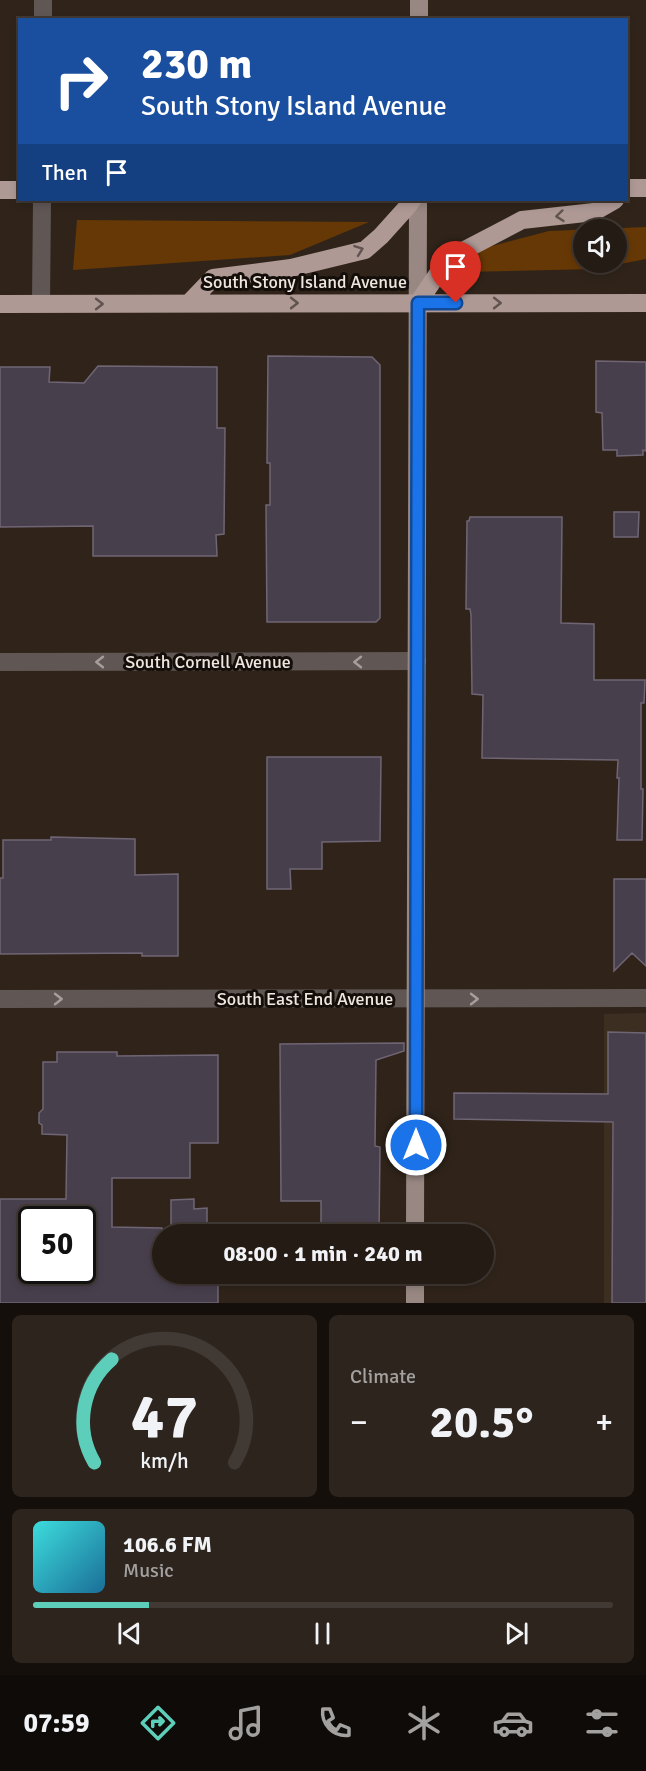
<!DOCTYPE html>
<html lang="en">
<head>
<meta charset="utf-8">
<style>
  :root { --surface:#241b14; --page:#2c241d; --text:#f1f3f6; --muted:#a3a1a0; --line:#413934; --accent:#5dceb9 }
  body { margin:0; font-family:Signika,sans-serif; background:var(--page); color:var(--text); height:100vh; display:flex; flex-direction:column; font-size:22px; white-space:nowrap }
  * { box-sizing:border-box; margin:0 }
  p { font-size:20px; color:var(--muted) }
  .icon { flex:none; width:33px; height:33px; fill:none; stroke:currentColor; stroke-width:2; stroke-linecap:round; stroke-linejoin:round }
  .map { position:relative; height:1303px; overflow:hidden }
  .drawer { display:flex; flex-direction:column; gap:12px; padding:12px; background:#140f0b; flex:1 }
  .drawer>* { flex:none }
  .hud { position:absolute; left:18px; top:18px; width:610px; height:183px; border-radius:0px; box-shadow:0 3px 9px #0003,0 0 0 2px var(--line); background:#1a4fa0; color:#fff; overflow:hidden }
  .fabs { position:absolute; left:573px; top:219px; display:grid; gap:12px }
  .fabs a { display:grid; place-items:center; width:54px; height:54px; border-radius:50%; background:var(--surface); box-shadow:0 3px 9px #0003,0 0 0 2px var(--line); font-size:30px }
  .speed { position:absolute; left:18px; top:1206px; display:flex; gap:12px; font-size:30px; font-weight:700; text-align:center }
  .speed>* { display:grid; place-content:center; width:78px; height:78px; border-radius:50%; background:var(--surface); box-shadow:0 3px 9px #0003,0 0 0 2px var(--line); line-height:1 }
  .speed .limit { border:3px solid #111; border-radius:9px; background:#fff; color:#111 }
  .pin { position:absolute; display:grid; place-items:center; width:51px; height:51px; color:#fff; margin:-62px -26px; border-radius:50% 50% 50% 0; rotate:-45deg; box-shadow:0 0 6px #0007 }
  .pin .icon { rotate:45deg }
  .me { position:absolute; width:66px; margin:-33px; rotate:0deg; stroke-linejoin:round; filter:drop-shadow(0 0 4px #0008) }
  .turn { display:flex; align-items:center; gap:21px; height:126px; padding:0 24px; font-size:27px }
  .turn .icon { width:78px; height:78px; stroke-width:2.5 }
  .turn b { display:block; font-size:42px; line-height:51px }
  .then { display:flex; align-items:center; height:57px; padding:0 24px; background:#0003; gap:12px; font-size:22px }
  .big { font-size:45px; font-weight:800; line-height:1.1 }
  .drawer .tile { flex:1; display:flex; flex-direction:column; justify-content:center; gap:9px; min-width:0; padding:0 21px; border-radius:9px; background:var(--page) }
  .drawer .dial { align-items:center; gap:0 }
  .dial svg { height:156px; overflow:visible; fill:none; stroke:var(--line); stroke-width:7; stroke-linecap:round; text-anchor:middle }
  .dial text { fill:var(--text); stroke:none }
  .song { display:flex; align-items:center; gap:18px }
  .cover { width:72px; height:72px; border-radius:9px; background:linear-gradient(135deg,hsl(180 70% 55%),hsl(200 70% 35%)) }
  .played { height:6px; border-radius:3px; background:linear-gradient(90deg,var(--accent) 20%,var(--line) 20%) }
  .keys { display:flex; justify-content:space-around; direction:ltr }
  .heat { display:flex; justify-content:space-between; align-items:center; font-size:33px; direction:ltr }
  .drawer .tiles { flex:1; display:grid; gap:12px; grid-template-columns:1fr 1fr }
  .tile:last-child { grid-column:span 2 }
  .trip { position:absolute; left:152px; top:1224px; width:342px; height:60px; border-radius:30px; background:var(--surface); box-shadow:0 3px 9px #0003,0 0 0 2px var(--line); font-weight:800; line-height:60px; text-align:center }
  .tabs { display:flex; height:96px; justify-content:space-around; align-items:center; background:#0e0b08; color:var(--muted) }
  .tabs .icon { width:42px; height:42px }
  .tabs .active { color:var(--accent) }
  .tabs b { font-size:27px; color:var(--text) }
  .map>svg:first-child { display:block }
  .education { fill:#3d2e22 }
  .green { fill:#663805; fill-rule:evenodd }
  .building { fill:#483f4d; stroke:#6f6574; stroke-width:1.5; fill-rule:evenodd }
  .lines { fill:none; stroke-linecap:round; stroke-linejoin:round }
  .minor { stroke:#605755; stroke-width:18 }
  .major { stroke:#988783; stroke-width:18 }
  .highway { stroke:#ae9995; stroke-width:18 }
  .oneway { stroke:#615450 }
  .oneway2 { stroke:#a79e9a }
  .route-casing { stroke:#114b97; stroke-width:15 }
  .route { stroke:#1a73e8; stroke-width:10 }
  .labels { text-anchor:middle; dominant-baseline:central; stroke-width:6; stroke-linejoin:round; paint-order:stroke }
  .street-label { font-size:18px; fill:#eee6df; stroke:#140e0a }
</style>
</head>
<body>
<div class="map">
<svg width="646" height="1303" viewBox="0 0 646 1303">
  <rect width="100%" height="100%" fill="#30241a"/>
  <path class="education" d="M 646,1013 L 646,1303 L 604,1303 L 604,1014 Z"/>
  <path class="green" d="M 77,220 L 369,222 L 290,255 L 73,270 Z
    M 646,227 L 646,259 L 595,269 L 461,272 L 466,253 L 549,231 ZM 584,230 L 616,230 L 616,262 L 584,262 Z"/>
  <path class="building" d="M 268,356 L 372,357 L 380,365 L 380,618 L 376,622 L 267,622 L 266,505 L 270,505 L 270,463 L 267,463 Z
    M 596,361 L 646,362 L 646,451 L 643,450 L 643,455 L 617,456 L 617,450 L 603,450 L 602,413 L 596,412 Z
    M 98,366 L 217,367 L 217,428 L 225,428 L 224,534 L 216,535 L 217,556 L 93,556 L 93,526 L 0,527 L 0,367 L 50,367 L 49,382 L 84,383 Z
    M 614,512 L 639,512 L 638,537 L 614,537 Z
    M 470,517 L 562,517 L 561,623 L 594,624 L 594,680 L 645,680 L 644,703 L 641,703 L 641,789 L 643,789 L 642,840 L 617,840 L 619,778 L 617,778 L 618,760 L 482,758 L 483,695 L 472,694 L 471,615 L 470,609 L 466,609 L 467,521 L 469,521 Z
    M 267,757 L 381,757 L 380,841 L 322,842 L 322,869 L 290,869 L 291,889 L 267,889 Z
    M 51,837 L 135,839 L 135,875 L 178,874 L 178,956 L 142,956 L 142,953 L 0,954 L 0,878 L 3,878 L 3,840 L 51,840 Z
    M 614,879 L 646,879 L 646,966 L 632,953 L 614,971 Z
    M 608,1032 L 646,1033 L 646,1303 L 612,1303 L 613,1122 L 454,1119 L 454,1093 L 608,1094 Z
    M 404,1043 L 404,1051 L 376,1060 L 375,1146 L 380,1147 L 379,1234 L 321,1234 L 321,1201 L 281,1201 L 280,1044 Z
    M 57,1052 L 117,1052 L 117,1056 L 218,1055 L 218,1143 L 190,1143 L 190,1178 L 112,1178 L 112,1227 L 162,1228 L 162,1274 L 218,1274 L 218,1303 L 0,1303 L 0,1199 L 66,1199 L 67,1135 L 42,1134 L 42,1125 L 39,1123 L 39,1113 L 43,1109 L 43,1062 L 57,1062 ZM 32,1220 L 82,1220 L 82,1270 L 32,1270 Z
    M 194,1199 L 194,1209 L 207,1208 L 207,1234 L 171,1234 L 171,1200 Z"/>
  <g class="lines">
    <path class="minor" d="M 43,20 L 43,0
      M 41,303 L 42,200
      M 0,662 L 417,661
      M 0,999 L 646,998"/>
    <path class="major" d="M 419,20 L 419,0
      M 415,1234 L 418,200
      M 415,1303 L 415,1274"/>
    <path class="highway" d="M 627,188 L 646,188
      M 0,190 L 20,190
      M 189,303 L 213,278 L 291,268 L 365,250 L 381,236 L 408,206 L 412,200
      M 418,303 L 443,266 L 459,253 L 522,220 L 594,212 L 615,200
      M 0,304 L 646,303"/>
  </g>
  <defs><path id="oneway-chevron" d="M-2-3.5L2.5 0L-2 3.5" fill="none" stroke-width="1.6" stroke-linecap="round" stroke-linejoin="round" transform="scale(1.5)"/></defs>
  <g class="oneway">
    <use href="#oneway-chevron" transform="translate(560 216) rotate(174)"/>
    <use href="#oneway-chevron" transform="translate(359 250) rotate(-20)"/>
    <use href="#oneway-chevron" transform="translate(294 303)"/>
    <use href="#oneway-chevron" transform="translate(497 303)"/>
    <use href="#oneway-chevron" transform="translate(99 304)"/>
  </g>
  <g class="oneway2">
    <use href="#oneway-chevron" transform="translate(100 662) rotate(180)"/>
    <use href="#oneway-chevron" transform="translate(358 662) rotate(180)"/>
    <use href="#oneway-chevron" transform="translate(58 999)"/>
    <use href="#oneway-chevron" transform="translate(474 999)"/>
  </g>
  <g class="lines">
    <g class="route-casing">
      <path id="route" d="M 416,1145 L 418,303 L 456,303"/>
    </g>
    <use href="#route" class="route"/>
  </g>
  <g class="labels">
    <g class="street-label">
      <text x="305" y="282">South Stony Island Avenue</text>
      <text x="208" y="662">South Cornell Avenue</text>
      <text x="305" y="999">South East End Avenue</text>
    </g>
  </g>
</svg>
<div class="fabs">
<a><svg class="icon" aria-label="sound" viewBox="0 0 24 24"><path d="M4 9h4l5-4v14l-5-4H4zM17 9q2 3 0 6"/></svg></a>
</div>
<div class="speed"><div class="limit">50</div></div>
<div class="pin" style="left:456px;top:303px;background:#d93025"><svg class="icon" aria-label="arrive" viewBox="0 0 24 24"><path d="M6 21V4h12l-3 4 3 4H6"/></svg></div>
<svg class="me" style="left:416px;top:1145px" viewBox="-20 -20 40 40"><circle r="17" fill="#1a73e8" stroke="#fff" stroke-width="3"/><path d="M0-11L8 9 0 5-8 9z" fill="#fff"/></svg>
<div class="trip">08:00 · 1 min · 240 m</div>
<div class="hud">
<div class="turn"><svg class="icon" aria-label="right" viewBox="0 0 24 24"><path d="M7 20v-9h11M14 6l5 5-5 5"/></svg><div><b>230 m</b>South Stony Island Avenue</div></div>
<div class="then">Then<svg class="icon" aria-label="arrive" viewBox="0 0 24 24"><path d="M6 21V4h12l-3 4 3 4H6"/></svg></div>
</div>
</div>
<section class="drawer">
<div class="tiles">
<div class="tile dial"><svg viewBox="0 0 100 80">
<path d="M14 69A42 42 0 1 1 86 69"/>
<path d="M14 69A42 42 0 0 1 23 16" stroke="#5dceb9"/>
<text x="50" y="56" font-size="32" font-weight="700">47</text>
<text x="50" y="72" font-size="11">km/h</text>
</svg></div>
<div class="tile"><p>Climate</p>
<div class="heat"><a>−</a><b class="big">20.5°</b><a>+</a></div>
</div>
<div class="tile">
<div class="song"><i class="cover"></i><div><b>106.6 FM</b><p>Music</p></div></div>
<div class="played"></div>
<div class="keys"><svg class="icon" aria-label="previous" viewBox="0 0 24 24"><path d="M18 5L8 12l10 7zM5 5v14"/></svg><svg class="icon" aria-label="pause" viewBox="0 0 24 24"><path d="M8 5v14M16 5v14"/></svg><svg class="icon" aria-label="next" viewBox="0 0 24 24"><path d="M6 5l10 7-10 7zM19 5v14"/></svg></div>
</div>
</div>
</section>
<nav class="tabs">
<b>07:59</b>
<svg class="icon active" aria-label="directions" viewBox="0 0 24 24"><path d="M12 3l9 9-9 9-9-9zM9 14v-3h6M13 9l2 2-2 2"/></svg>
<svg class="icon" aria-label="music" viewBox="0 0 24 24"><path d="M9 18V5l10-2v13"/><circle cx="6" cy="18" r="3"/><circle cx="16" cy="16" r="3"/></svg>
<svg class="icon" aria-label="phone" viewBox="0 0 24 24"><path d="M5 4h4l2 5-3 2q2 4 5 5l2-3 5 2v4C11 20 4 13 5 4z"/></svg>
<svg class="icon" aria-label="climate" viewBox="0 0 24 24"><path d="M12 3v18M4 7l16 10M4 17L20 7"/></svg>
<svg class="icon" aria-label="car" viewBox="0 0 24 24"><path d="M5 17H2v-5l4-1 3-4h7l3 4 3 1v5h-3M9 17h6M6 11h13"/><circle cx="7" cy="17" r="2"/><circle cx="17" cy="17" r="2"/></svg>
<svg class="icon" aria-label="filters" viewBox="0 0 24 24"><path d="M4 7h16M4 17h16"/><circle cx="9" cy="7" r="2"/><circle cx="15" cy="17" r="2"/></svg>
</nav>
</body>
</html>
